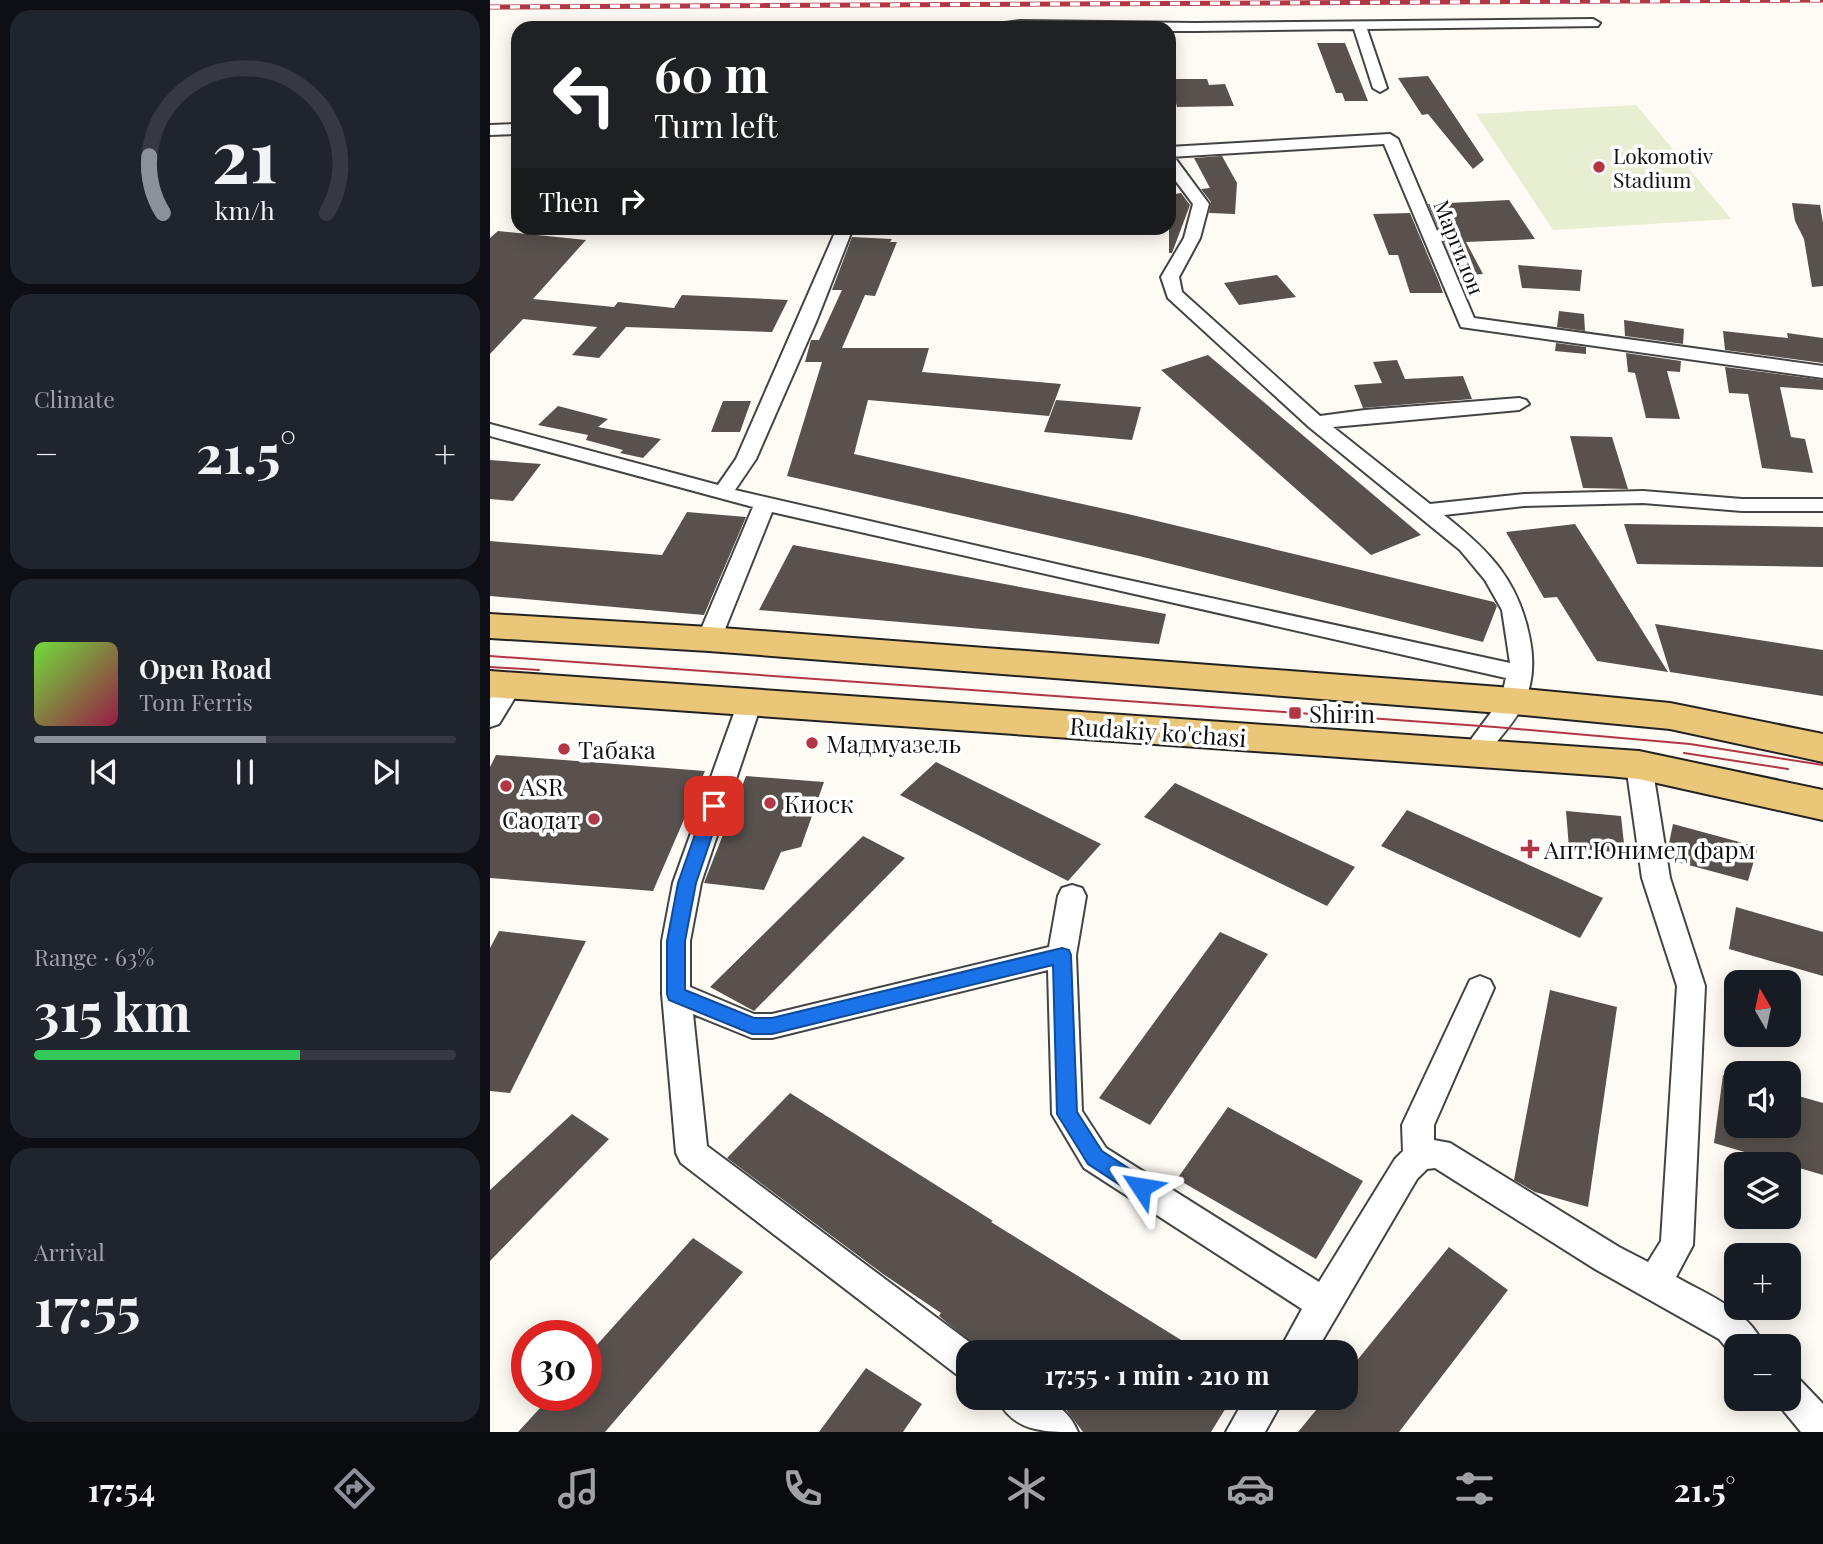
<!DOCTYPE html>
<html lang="en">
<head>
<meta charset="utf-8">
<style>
  :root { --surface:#171b24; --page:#20242c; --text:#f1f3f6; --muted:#9ea1a6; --line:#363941; --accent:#8c9099 }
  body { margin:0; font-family:"Playfair Display",serif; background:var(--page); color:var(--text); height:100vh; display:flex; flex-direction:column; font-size:26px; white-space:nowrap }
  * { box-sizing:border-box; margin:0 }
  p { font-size:23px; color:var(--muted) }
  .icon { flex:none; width:38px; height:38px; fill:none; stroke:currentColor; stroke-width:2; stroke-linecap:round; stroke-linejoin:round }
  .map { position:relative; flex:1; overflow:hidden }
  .details { display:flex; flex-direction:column; gap:10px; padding:10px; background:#0d0f14; width:490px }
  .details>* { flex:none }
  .hud { position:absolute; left:21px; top:21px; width:665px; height:214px; border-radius:21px; box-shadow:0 4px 18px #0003; background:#202124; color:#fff; overflow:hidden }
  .needle { width:46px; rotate:351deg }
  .controls { position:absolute; left:1234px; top:970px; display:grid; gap:14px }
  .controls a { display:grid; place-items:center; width:77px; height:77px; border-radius:14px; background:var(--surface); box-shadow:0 4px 18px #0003; font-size:35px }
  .speed { position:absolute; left:21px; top:1320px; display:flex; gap:14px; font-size:35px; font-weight:700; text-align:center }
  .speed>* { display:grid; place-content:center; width:91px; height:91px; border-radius:50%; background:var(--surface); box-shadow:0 4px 18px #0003; line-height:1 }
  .speed .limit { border:10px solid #d22; background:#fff; color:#111 }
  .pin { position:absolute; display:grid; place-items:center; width:60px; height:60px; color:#fff; margin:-30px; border-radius:14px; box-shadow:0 4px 10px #0006 }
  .me { position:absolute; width:77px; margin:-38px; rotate:303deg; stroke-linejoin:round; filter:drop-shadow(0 0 5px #0008) }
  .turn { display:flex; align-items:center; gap:24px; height:147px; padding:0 28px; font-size:32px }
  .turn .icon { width:91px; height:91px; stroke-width:2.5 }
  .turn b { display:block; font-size:49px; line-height:60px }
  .then { display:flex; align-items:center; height:66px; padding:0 28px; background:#0003; gap:14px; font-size:26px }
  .big { font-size:52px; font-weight:700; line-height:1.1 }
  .details .widget { flex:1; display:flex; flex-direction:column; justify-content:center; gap:10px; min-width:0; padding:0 24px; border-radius:21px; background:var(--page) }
  .details .dial { align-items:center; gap:0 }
  .dial svg { height:182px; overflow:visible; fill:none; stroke:var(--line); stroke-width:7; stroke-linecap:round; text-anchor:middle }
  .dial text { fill:var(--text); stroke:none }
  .song { display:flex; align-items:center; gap:21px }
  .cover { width:84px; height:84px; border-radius:10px; background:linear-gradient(135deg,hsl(100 70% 55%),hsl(340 70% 35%)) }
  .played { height:7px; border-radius:4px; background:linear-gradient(90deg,var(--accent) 55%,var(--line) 55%) }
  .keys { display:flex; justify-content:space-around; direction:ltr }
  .heat { display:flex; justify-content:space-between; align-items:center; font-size:38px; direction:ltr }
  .charge { height:10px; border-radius:5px; background:linear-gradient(90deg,#34c759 63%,var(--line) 0) }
  .trip { position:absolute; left:466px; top:1340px; width:402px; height:70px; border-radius:21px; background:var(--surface); box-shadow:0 4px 18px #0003; font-weight:700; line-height:70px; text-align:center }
  .dock { display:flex; height:112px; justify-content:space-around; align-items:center; background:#090b0e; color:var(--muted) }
  .dock .icon { width:49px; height:49px }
  .dock .current { color:var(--accent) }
  .dock b { font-size:32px; color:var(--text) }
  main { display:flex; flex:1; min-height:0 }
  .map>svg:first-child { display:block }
  .pitch { fill:#e7eed2 }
  .building { fill:#58514e }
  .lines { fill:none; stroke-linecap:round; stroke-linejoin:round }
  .street-casing { stroke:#444; stroke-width:4 }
  .primary-casing { stroke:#222; stroke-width:4 }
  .street { fill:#fff; fill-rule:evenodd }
  .primary { fill:#eac679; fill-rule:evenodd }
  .tram { stroke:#b33646; stroke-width:2 }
  .rail-casing { stroke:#b33646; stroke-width:5 }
  .rail { stroke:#fff; stroke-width:3.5; stroke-dasharray:10; stroke-linecap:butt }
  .route { fill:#1a73e8; stroke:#114b97; stroke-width:2 }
  .poi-dot { fill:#b33646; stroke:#fff; stroke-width:2.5 }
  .labels { text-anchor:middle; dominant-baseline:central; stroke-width:7; stroke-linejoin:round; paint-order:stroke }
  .far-poi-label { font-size:21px; fill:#111; stroke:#fff; text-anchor:start }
  .far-street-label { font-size:21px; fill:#111; stroke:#fff }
  .poi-label { font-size:24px; fill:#111; stroke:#fff; text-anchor:start }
  .street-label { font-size:24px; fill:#111; stroke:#fff }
</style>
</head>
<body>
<main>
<section class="details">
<div class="widget dial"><svg viewBox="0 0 100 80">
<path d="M14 69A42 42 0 1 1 86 69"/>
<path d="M14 69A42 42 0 0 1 8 44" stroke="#8c9099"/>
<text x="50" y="56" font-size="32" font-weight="700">21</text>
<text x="50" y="72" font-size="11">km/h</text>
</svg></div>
<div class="widget"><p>Climate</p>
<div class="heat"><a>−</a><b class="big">21.5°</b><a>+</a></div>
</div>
<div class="widget">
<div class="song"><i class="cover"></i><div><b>Open Road</b><p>Tom Ferris</p></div></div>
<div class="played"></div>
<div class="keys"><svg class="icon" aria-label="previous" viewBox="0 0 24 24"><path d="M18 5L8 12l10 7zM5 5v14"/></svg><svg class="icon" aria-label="pause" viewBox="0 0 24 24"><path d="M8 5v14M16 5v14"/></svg><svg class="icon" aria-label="next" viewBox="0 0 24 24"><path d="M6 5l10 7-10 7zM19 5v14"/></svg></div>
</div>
<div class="widget"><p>Range · 63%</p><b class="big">315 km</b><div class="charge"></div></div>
<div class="widget"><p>Arrival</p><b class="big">17:55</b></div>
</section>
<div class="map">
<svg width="1333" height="1432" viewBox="0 0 1333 1432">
  <rect width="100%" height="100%" fill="#fefbf5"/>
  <path class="pitch" d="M 1146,105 L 1241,219 L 1063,230 L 986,114 Z"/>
  <path class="building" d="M 827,43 L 855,43 L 878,101 L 855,101 L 852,93 L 846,93 Z
    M 938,76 L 994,160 L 983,169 L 938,114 L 932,115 L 908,78 Z
    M 680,79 L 717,79 L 719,85 L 735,84 L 744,106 L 687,107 Z
    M 732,156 L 747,183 L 745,214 L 719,213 L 721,202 L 711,189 L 720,188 L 704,158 Z
    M 691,193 L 700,205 L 682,253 L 679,253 L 679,195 Z
    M 1019,200 L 1045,239 L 976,242 L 993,274 L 969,276 L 938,204 Z
    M 1302,203 L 1330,205 L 1333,223 L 1333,286 L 1322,287 L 1314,239 L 1305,221 Z
    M 920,213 L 949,282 L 953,293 L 920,293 L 908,255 L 899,255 L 883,214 Z
    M 8,231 L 96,240 L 43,299 L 124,307 L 128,302 L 184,308 L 192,295 L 298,300 L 282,332 L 136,327 L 109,358 L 82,355 L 107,327 L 33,319 L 0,354 L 0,238 Z
    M 362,237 L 402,239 L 400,242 L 407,242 L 385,296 L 375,295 L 352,348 L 439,348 L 432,372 L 571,384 L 559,416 L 378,400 L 364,454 L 638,514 L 1004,602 L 1007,606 L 993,642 L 649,556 L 297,476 L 332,362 L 315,362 L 321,340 L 329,340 L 352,290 L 342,290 Z
    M 1028,265 L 1092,270 L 1090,291 L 1032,288 Z
    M 787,275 L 806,297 L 749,305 L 734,283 Z
    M 1069,311 L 1094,314 L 1095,331 L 1067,327 Z
    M 1134,320 L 1194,329 L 1193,344 L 1135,336 Z
    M 1233,331 L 1298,338 L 1297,333 L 1333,338 L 1333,363 L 1235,350 Z
    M 1066,343 L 1096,347 L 1096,354 L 1065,351 Z
    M 1136,353 L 1191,361 L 1190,372 L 1177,371 L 1190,419 L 1156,418 L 1145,373 L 1138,372 Z
    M 718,355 L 931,535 L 881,555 L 671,370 Z
    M 907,360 L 915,379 L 973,376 L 982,399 L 873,408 L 864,385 L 892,383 L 883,362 Z
    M 1235,367 L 1333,380 L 1333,390 L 1290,387 L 1301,437 L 1315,439 L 1323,473 L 1272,468 L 1258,394 L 1239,393 Z
    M 566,400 L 651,407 L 642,440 L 554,432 Z
    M 233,401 L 261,401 L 250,432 L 221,432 Z
    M 68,406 L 118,419 L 108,427 L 171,439 L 153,458 L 130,453 L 133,450 L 96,440 L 98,435 L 48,425 Z
    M 1080,436 L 1122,437 L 1138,489 L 1093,488 Z
    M 0,460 L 51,464 L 23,501 L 0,499 Z
    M 197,512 L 256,517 L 214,615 L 0,596 L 0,541 L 172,555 Z
    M 1085,524 L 1110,563 L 1178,672 L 1107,661 L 1067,597 L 1054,598 L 1016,532 Z
    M 1134,524 L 1333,527 L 1333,567 L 1147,564 Z
    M 303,545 L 676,614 L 669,644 L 269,610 Z
    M 1165,624 L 1333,650 L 1333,696 L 1180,672 Z
    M 6,755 L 48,758 L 215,771 L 163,891 L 0,878 L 0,767 Z
    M 446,762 L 611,844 L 578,881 L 410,795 Z
    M 256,776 L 334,782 L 311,847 L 291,852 L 274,890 L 214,883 Z
    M 685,783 L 865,867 L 837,906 L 654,817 Z
    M 917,810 L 1097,891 L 1113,898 L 1090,938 L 891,846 Z
    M 1076,811 L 1131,816 L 1135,853 L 1079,848 Z
    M 1183,824 L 1268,847 L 1258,881 L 1180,860 L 1178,848 Z
    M 373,836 L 415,858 L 264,1011 L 220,987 Z
    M 1246,907 L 1333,932 L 1333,976 L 1239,949 Z
    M 9,931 L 96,941 L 20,1093 L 0,1091 L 0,948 Z
    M 730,932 L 778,954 L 660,1125 L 609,1098 Z
    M 1060,990 L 1127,1007 L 1098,1207 L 1045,1192 L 1024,1180 Z
    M 1233,1075 L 1246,1076 L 1246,1125 L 1298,1125 L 1298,1093 L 1333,1103 L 1333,1175 L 1224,1143 Z
    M 300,1093 L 503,1221 L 501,1222 L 712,1353 L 494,1353 L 449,1316 L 451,1313 L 393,1274 L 237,1158 Z
    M 738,1107 L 873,1181 L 826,1259 L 687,1179 Z
    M 82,1114 L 119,1139 L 0,1261 L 0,1190 Z
    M 203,1238 L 253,1272 L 115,1432 L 28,1432 L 62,1395 L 96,1395 L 96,1357 Z
    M 959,1247 L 1018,1290 L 909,1432 L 808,1432 L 836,1398 L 856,1398 L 856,1374 Z
    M 376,1368 L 432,1404 L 413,1432 L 329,1432 Z
    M 555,1398 L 742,1398 L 721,1432 L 593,1432 L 575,1408 Z"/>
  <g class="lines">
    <g class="street-casing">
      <path id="street" d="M 1103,19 L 1110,23 L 1108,26 L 877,29 L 897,88 L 890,92 L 883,88 L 864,29 L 705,31 L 679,31 L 679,28 L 500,28 L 507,24 L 530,21 L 705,23 Z
        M 28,124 L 28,134 L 0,135 L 0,125 Z
        M 900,134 L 908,139 L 984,318 L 1333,366 L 1333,378 L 971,327 L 894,144 L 680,157 L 685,158 L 719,204 L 710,238 L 689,277 L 692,292 L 830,416 L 875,410 L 1029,398 L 1036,400 L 1039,404 L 1029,410 L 843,427 L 940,504 L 1034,494 L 1153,491 L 1252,499 L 1333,499 L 1333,511 L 1252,511 L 1153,503 L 1034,506 L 954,515 C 1000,551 1029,581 1040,640 C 1044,661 1043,683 1034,703 C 1025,723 1006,741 993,759 L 984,762 L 975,759 L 971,753 L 1011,699 L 1016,678 L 282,512 L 231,639 L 227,644 L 219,647 L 211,644 L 207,639 L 263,507 L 0,436 L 0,424 L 228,485 L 246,459 L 347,228 L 363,228 L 326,322 L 266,459 L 245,490 L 601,572 L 1020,663 L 1012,610 L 995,580 L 970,550 L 819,427 L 678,298 L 671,277 L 694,238 L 703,204 L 679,172 L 679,147 Z
        M 20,678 L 28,680 L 32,686 L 9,724 L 0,727 L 0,698 L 12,680 Z
        M 260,694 L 269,696 L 272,702 L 211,883 L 200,941 L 200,987 L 264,1014 L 282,1014 L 559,947 L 568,896 L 572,888 L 582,885 L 592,888 L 596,896 L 586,955 L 592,1111 L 616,1148 L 829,1282 L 905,1159 L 913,1151 L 912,1125 L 980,980 L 990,976 L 1000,980 L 1004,988 L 944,1125 L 944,1140 L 960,1143 L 1129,1247 L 1158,1262 L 1171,1241 L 1187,986 L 1152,878 L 1136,765 L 1140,759 L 1149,756 L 1158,759 L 1162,765 L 1180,878 L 1215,986 L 1203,1245 L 1186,1277 C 1218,1295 1259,1310 1274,1346 L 1246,1346 L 1245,1358 L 1229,1339 L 1105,1269 L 945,1168 L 937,1169 L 927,1179 L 825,1353 L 788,1353 L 812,1309 L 594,1168 L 562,1114 L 558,970 L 282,1038 L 262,1038 L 203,1014 L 217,1146 L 490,1350 L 492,1353 L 478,1353 L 478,1379 L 466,1374 L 191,1163 L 186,1153 L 172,994 L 172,941 L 183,883 L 248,702 L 251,696 Z
        M 1298,1375 L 1310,1380 L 1333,1404 L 1333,1432 L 1311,1432 L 1283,1398 L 1298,1398 Z
        M 507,1398 C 542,1398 572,1394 588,1432 C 554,1432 523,1432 507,1398 Z
        M 755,1398 L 794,1398 L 775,1432 L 736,1432 Z"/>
    </g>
    <g class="primary-casing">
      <path id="primary" d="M 0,614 L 219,627 L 1023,688 L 1180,703 L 1333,734 L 1333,762 L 1180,729 L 1023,714 L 219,651 L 0,638 Z
        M 0,671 L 1149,751 L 1333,790 L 1333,820 L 1149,779 L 1118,776 L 0,697 Z"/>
    </g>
    <use href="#street" class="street"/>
    <use href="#primary" class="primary"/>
    <path class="tram" d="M 0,656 L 1005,727 L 1200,744 L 1333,765
      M 0,667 L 49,670
      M 1194,753 L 1298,769"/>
    <g class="rail-casing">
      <path id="rail" d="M 0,7 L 1333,0"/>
    </g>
    <use href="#rail" class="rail"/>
  </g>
  <path class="route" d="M 224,800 L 232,806 L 206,883 L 195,941 L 195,990 L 264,1018 L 282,1018 L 572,948 L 579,950 L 581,955 L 587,1112 L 612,1151 L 658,1181 L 661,1187 L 658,1194 L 651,1197 L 644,1194 L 598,1164 L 567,1114 L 563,965 L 282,1034 L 262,1034 L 179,1000 L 177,994 L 177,941 L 188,883 L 215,806 Z"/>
  <g class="poi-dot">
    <circle cx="1109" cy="167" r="7"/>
    <rect x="798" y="706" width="14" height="14" rx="3.5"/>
    <circle cx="322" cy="743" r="7"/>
    <circle cx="74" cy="749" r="7"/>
    <circle cx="16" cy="786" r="7"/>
    <circle cx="280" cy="803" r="7"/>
    <circle cx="104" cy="819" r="7"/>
    <path d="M1036.5 838.5h7v7h7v7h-7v7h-7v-7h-7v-7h7z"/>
  </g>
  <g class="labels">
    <g class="far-poi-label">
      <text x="1123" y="155">Lokomotiv<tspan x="1123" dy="24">Stadium</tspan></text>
    </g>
    <g class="far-street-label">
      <text transform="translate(970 247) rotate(68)">Маргилон</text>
    </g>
    <g class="poi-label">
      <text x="819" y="713">Shirin</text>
      <text x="336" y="743">Мадмуазель</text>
      <text x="88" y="749">Табака</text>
      <text x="30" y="786">ASR</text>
      <text x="294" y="803">Киоск</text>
      <text x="90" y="819" text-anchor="end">Саодат</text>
      <text x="1054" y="849">Апт.Юнимед фарм</text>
    </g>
    <g class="street-label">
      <text transform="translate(668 731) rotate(4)">Rudakiy ko'chasi</text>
    </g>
  </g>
</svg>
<div class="controls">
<a><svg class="needle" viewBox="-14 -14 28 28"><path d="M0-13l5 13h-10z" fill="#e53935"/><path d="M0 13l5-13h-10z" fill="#9ea1a6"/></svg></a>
<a><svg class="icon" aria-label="sound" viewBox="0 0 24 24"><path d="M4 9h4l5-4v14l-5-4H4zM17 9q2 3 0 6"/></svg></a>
<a><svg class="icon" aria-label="layers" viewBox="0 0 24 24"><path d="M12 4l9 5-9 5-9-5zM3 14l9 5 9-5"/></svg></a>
<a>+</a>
<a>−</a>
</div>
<div class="speed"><div class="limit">30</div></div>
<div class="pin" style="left:224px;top:806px;background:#d93025"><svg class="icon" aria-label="arrive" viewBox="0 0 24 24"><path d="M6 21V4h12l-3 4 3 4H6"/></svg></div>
<svg class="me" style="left:651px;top:1187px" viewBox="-20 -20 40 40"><path d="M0-17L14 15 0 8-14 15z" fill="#1a73e8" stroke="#fff" stroke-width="4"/></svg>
<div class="trip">17:55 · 1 min · 210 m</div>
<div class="hud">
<div class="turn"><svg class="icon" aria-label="left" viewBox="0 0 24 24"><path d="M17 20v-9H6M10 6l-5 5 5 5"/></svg><div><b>60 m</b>Turn left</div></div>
<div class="then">Then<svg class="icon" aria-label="right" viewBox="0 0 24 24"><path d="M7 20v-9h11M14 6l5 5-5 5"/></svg></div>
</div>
</div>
</main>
<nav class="dock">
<b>17:54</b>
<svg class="icon current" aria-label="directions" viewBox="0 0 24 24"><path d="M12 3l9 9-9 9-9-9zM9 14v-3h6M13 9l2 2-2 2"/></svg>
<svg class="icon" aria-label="music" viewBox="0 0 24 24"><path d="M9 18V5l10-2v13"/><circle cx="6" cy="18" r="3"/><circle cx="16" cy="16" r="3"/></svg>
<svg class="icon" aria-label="phone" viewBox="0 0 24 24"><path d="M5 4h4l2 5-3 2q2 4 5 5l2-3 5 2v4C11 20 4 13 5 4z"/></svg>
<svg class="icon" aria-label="climate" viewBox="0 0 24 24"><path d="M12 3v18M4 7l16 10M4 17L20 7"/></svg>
<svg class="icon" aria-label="car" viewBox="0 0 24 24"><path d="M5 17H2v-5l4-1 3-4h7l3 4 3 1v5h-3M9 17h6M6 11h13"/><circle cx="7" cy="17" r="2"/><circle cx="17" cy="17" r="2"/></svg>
<svg class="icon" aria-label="filters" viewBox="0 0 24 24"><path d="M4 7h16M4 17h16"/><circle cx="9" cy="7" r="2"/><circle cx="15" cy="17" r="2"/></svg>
<b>21.5°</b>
</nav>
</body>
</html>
